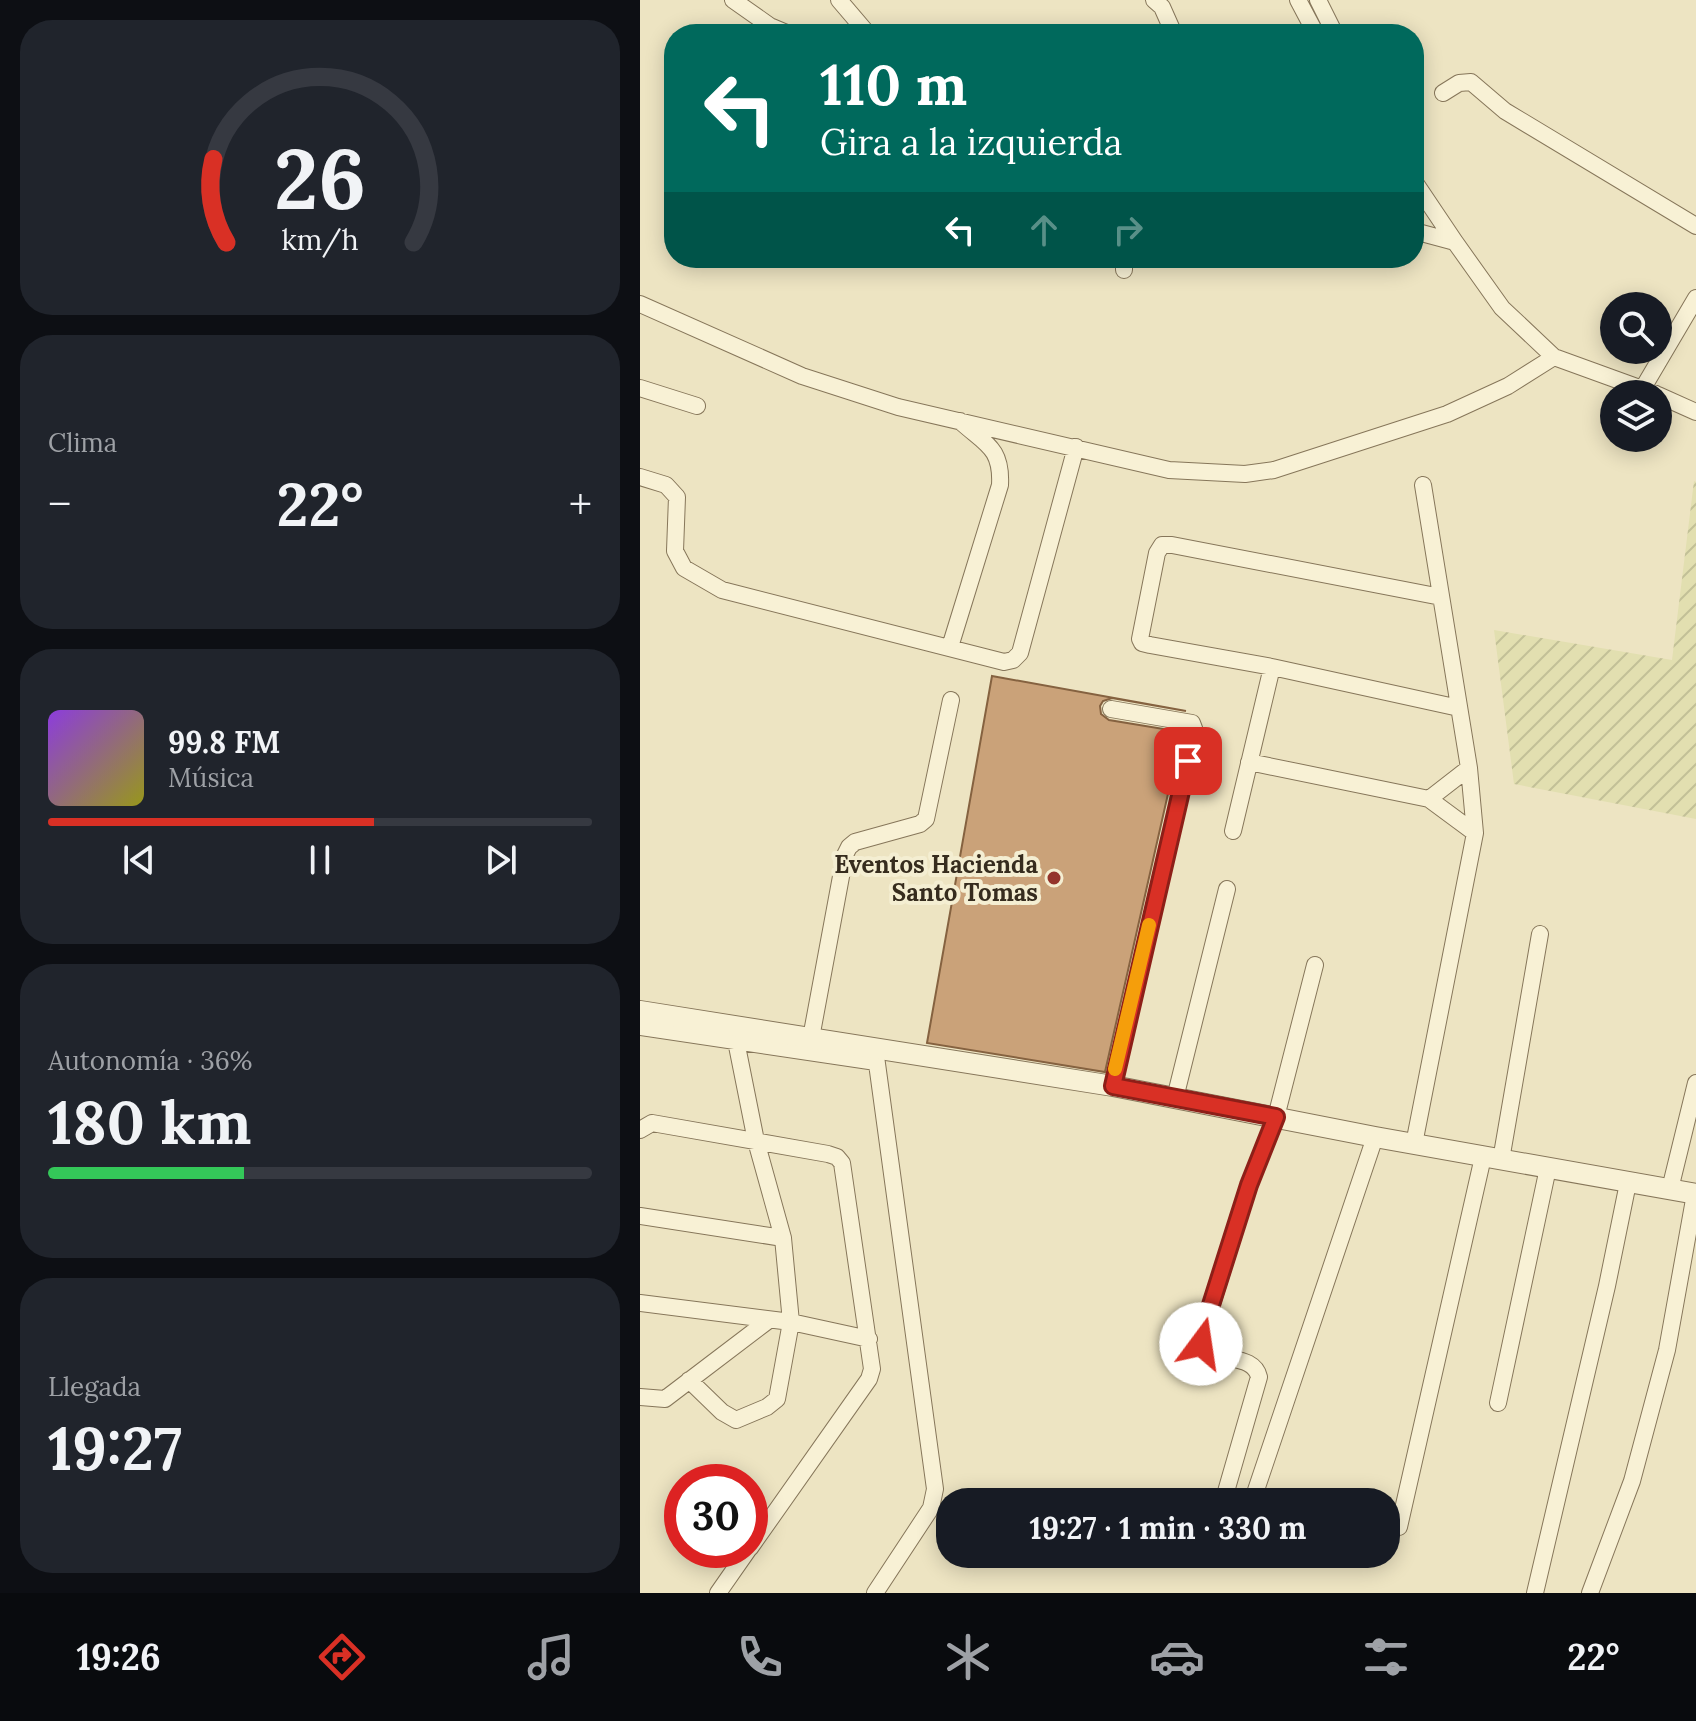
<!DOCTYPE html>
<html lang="es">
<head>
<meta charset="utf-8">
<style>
  :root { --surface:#171b24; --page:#20242c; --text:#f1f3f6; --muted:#9ea1a6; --line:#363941; --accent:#d93025 }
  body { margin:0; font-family:Lora,serif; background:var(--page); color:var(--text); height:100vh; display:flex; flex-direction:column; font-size:30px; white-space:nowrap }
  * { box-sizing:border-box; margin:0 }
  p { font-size:26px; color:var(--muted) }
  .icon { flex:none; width:44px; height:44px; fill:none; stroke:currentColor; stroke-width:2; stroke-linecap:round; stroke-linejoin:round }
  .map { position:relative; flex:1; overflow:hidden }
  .sheet { display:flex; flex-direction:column; gap:20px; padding:20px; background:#0d0f14; width:640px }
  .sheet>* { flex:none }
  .guide { position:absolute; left:24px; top:24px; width:760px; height:244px; border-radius:32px; box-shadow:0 4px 20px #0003; background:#00695c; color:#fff; overflow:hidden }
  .controls { position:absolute; left:960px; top:292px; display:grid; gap:16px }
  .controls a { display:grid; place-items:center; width:72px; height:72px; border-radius:50%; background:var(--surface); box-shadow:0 4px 20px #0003; font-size:40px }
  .speed { position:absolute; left:24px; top:1464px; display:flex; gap:16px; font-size:40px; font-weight:700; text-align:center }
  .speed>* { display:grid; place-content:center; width:104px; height:104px; border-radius:50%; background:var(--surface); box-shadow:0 4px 20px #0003; line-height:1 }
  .speed .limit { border:12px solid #d22; background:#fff; color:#111 }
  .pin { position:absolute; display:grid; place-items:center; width:68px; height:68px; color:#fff; margin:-34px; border-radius:16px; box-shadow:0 4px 12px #0006 }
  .me { position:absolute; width:88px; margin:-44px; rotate:14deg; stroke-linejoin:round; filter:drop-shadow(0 0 6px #0008) }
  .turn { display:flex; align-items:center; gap:28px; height:168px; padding:0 24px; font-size:36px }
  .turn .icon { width:104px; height:104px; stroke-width:2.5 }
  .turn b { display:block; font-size:56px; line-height:68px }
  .lanes { display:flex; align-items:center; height:76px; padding:0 24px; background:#0003; justify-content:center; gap:40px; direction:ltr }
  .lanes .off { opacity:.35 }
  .big { font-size:60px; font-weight:700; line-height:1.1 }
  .sheet .card { flex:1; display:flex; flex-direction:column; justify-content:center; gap:12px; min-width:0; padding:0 28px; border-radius:32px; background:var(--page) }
  .sheet .dial { align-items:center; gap:0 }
  .dial svg { height:208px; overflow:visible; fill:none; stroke:var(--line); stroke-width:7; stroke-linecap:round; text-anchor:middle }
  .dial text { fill:var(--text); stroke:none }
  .song { display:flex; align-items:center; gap:24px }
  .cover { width:96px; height:96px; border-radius:12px; background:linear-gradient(135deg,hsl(270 70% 55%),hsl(60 70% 35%)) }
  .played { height:8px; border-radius:4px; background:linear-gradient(90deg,var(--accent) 60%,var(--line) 60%) }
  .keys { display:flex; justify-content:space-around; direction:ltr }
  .heat { display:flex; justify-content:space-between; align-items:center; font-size:44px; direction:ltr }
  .charge { height:12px; border-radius:6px; background:linear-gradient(90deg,#34c759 36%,var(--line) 0) }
  .trip { position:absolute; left:296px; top:1488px; width:464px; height:80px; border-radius:32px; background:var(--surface); box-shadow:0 4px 20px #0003; font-weight:700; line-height:80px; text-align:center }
  .menu { display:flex; height:128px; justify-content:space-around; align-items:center; background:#090b0e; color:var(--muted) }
  .menu .icon { width:56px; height:56px }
  .menu .on { color:var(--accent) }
  .menu b { font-size:36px; color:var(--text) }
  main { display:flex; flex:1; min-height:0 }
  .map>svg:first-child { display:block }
  .farmland { fill:url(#farmland-furrows) }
  .building { fill:#caa279; stroke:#856240; stroke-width:2 }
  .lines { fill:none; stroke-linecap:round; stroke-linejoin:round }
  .minor-casing { stroke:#86765a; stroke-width:18 }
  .tertiary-casing { stroke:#86765a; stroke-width:22 }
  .minor { stroke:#f8f1d5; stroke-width:16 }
  .tertiary { stroke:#f8f1d5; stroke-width:20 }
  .route-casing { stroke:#8d1f18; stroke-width:20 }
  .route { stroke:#d93025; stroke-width:14 }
  .slow { stroke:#f59e0b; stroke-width:14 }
  .poi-dot { fill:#94342b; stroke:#f4eed2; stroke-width:3 }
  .labels { text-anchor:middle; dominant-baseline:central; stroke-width:8; stroke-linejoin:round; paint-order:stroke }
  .poi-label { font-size:24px; font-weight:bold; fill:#362c1e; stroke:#f4eed2; text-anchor:end }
</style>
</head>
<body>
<main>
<section class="sheet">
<div class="card dial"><svg viewBox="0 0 100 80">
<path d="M14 69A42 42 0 1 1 86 69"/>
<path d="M14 69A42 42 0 0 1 9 37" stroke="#d93025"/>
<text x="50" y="56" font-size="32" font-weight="700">26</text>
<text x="50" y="72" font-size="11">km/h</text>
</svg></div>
<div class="card"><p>Clima</p>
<div class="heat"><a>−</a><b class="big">22°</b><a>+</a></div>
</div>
<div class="card">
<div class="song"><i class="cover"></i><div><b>99.8 FM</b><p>Música</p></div></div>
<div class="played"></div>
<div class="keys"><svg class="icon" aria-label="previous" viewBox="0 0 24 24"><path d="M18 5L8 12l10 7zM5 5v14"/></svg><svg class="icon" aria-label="pause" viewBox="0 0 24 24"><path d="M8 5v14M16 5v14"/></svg><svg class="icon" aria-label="next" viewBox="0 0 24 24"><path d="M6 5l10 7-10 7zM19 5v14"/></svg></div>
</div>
<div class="card"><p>Autonomía · 36%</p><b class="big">180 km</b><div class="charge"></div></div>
<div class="card"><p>Llegada</p><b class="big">19:27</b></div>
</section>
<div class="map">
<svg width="1056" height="1593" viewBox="0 0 1056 1593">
  <defs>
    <pattern id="farmland-furrows" width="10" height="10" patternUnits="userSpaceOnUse" patternTransform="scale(2)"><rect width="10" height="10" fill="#e2dfb0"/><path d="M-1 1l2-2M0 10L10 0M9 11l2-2" fill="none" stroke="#c2c097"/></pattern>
  </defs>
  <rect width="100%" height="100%" fill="#ede4c2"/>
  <path class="farmland" d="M 1054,481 L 1056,482 L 1056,819 L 874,784 L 854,630 L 1032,660 Z"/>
  <path class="building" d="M 352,676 L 546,711 L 472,698 L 463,701 L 460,706 L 461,714 L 469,720 L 542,732 L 465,1072 L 287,1043 Z"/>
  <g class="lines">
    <g class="minor-casing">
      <path id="minor" d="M 93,0 L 130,26 L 149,34
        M 199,0 L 228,34
        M 514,0 L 522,7 L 534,34
        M 658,0 L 676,34
        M 678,0 L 695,34
        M 803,93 L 819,83 L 831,82 L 865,111 L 1056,226
        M 774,181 L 815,242
        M 774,231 L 815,242 L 862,308 L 914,357 L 1016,394
        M 484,270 L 484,258
        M 0,304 L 162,376 L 258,407 L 529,470 L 605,474 L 634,470 L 807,414 L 868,386 L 914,357
        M 0,388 L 57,406
        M 1003,388 L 1056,298
        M 1018,395 L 1056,412
        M 0,477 L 26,485 L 37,497 L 35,551 L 44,568 L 82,590 L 364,662 L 373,660 L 380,653 L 436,447
        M 801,597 L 532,545 L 522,545 L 517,553 L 500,639 L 502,643 L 510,645 L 632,667 L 819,708
        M 310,647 L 360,485 C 362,447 345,444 320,421
        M 471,709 L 552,723 L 555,731 L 473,1086
        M 609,762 L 789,799 L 835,833
        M 789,799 L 829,768
        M 593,831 L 632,667
        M 0,1027 L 236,1062
        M 171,1038 L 205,855 L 209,847 L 215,842 L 280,824 L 286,819 L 311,700
        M 235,1049 L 295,1489 L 291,1508 L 235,1593
        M 535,1098 L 587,889
        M 0,1130 L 12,1123 L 188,1154 L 197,1157 L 202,1163 L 232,1369 L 229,1379 L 110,1548
        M 774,1144 L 835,833 L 829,768 L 783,485
        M 861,1160 L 900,934
        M 1030,1189 L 1056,1083
        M 0,1216 L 143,1238 L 116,1141 L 93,1026
        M 0,1303 L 151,1322 L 229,1339
        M 49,1380 L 82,1412 L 96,1420 L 127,1407 L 137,1399 L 151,1322 L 143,1238
        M 0,1397 L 25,1399 L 129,1320
        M 858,1403 L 908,1168
        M 583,1502 L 619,1377 C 613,1350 567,1366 561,1339 L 609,1185 L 636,1117 L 675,965
        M 612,1502 L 735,1137
        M 759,1527 L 843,1157
        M 593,1557 L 594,1554
        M 78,1593 L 108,1550
        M 895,1593 L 967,1286 L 988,1183
        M 950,1593 L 992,1481 L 1027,1350 L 1055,1194"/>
    </g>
    <g class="tertiary-casing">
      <path id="tertiary" d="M 0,1011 L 473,1086 L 735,1137 L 1056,1194"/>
    </g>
    <use href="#minor" class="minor"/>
    <use href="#tertiary" class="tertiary"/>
  </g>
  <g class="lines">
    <g class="route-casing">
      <path id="route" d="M 548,761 L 473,1086 L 636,1117 L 609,1185 L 563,1330 L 561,1344"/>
    </g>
    <use href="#route" class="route"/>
    <path class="slow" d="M 475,1069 L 509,925"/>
  </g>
  <circle class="poi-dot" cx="414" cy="878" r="8"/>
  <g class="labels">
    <g class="poi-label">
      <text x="398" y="864">Eventos Hacienda<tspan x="398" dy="28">Santo Tomas</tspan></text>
    </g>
  </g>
</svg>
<div class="controls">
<a><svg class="icon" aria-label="search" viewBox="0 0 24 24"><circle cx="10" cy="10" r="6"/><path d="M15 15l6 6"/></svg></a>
<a><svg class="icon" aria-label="layers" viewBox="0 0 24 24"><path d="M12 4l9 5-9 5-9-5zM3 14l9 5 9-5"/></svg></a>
</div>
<div class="speed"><div class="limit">30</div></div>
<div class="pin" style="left:548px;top:761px;background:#d93025"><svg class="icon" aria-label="arrive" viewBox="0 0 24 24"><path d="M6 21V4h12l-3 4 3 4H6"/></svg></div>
<svg class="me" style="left:561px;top:1344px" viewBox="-20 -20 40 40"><circle r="19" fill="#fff"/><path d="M0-13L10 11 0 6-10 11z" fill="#d93025"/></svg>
<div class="trip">19:27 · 1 min · 330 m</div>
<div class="guide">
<div class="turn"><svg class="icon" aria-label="left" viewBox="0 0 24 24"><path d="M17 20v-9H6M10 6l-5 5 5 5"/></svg><div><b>110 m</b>Gira a la izquierda</div></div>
<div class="lanes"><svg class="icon" aria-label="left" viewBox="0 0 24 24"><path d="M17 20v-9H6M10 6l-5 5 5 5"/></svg><svg class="icon off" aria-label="ahead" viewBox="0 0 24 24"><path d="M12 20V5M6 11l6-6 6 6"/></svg><svg class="icon off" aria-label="right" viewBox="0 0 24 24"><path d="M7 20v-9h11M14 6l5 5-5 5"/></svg></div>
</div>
</div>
</main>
<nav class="menu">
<b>19:26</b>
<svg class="icon on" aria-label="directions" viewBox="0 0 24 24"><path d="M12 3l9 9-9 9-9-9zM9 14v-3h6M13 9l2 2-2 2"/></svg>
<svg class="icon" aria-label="music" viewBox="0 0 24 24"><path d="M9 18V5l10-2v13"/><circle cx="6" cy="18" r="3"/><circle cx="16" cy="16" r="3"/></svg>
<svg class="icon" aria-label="phone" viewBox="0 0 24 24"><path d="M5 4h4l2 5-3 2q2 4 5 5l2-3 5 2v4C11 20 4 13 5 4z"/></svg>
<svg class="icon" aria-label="climate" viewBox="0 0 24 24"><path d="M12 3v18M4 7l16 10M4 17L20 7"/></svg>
<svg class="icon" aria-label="car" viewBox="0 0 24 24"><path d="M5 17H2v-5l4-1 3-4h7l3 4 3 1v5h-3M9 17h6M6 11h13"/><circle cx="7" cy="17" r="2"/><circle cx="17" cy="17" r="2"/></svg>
<svg class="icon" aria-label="filters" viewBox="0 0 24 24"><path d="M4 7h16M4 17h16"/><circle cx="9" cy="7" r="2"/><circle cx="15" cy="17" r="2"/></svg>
<b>22°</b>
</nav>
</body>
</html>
